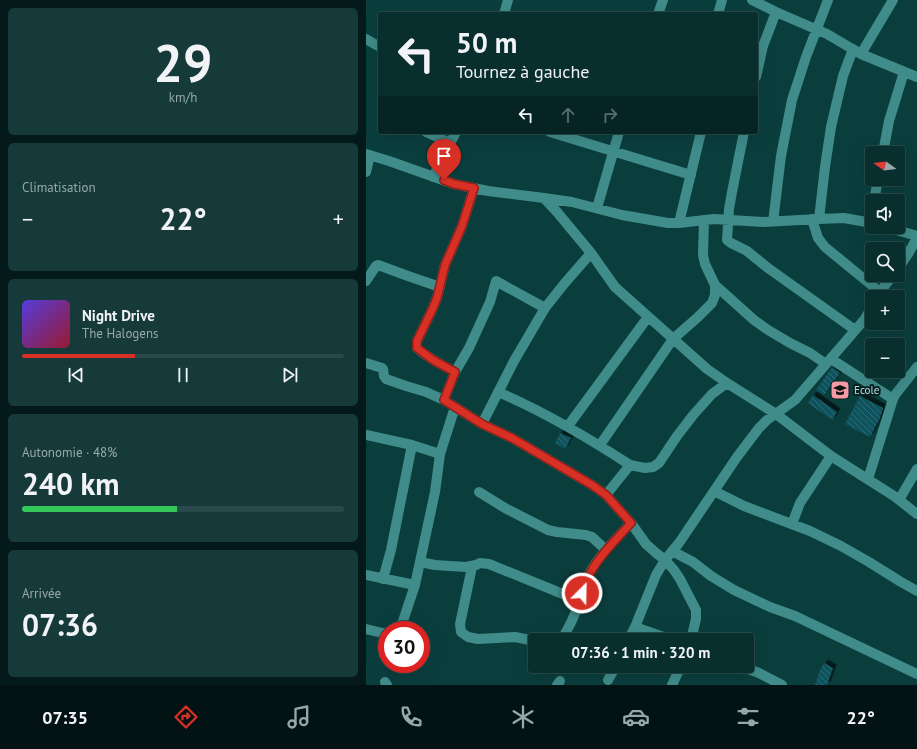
<!DOCTYPE html>
<html lang="fr">
<head>
<meta charset="utf-8">
<style>
  :root { --surface:#082e2e; --page:#163a3a; --text:#f1f3f6; --muted:#98a8aa; --line:#294a4a; --accent:#d93025 }
  body { margin:0; font-family:"PT Sans",sans-serif; background:var(--page); color:var(--text); height:100vh; display:flex; flex-direction:column; font-size:15px; white-space:nowrap }
  * { box-sizing:border-box; margin:0 }
  p { font-size:13px; color:var(--muted) }
  .icon { flex:none; width:22px; height:22px; fill:none; stroke:currentColor; stroke-width:2; stroke-linecap:round; stroke-linejoin:round }
  .map { position:relative; flex:1; overflow:hidden }
  .drawer { display:flex; flex-direction:column; gap:8px; padding:8px; background:#041919; width:366px }
  .drawer>* { flex:none }
  .hud { position:absolute; left:12px; top:12px; width:380px; height:122px; border-radius:4px; box-shadow:0 4px 16px #0002,0 0 0 1px var(--line); background:#082e2e; color:var(--text); overflow:hidden }
  .needle { width:26px; rotate:285deg }
  .buttons { position:absolute; left:499px; top:146px; display:grid; gap:8px }
  .buttons a { display:grid; place-items:center; width:40px; height:40px; border-radius:4px; background:var(--surface); box-shadow:0 4px 16px #0002,0 0 0 1px var(--line); font-size:20px }
  .speed { position:absolute; left:12px; top:621px; display:flex; gap:8px; font-size:20px; font-weight:700; text-align:center }
  .speed>* { display:grid; place-content:center; width:52px; height:52px; border-radius:50%; background:var(--surface); box-shadow:0 4px 16px #0002,0 0 0 1px var(--line); line-height:1 }
  .speed .limit { border:6px solid #d22; background:#fff; color:#111 }
  .pin { position:absolute; display:grid; place-items:center; width:34px; height:34px; color:#fff; margin:-41px -17px; border-radius:50% 50% 50% 0; rotate:-45deg; box-shadow:0 0 4px #0007 }
  .pin .icon { rotate:45deg }
  .me { position:absolute; width:44px; margin:-22px; rotate:23deg; stroke-linejoin:round; filter:drop-shadow(0 0 3px #0008) }
  .turn { display:flex; align-items:center; gap:14px; height:84px; padding:0 12px; font-size:18px }
  .turn .icon { width:52px; height:52px; stroke-width:2.5 }
  .turn b { display:block; font-size:28px; line-height:34px }
  .lanes { display:flex; align-items:center; height:38px; padding:0 12px; background:#0003; justify-content:center; gap:20px; direction:ltr }
  .lanes .off { opacity:.35 }
  .big { font-size:30px; font-weight:600; line-height:1.1 }
  .drawer .tile { flex:1; display:flex; flex-direction:column; justify-content:center; gap:6px; min-width:0; padding:0 14px; border-radius:6px; background:var(--page) }
  .drawer .dial { align-items:center; gap:0 }
  .dial b { font-size:52px; line-height:1 }
  .song { display:flex; align-items:center; gap:12px }
  .cover { width:48px; height:48px; border-radius:6px; background:linear-gradient(135deg,hsl(250 70% 55%),hsl(350 70% 35%)) }
  .played { height:4px; border-radius:2px; background:linear-gradient(90deg,var(--accent) 35%,var(--line) 35%) }
  .keys { display:flex; justify-content:space-around; direction:ltr }
  .heat { display:flex; justify-content:space-between; align-items:center; font-size:22px; direction:ltr }
  .charge { height:6px; border-radius:3px; background:linear-gradient(90deg,#34c759 48%,var(--line) 0) }
  .trip { position:absolute; left:162px; top:633px; width:226px; height:40px; border-radius:4px; background:var(--surface); box-shadow:0 4px 16px #0002,0 0 0 1px var(--line); font-weight:600; line-height:40px; text-align:center }
  .tabs { display:flex; height:64px; justify-content:space-around; align-items:center; background:#031212; color:var(--muted) }
  .tabs .icon { width:28px; height:28px }
  .tabs .active { color:var(--accent) }
  .tabs b { font-size:18px; color:var(--text) }
  main { display:flex; flex:1; min-height:0 }
  .map>svg:first-child { display:block }
  .building { fill:url(#building-back-hatch); filter:url(#shadow) }
  .lines { fill:none; stroke-linecap:round; stroke-linejoin:round }
  .minor { stroke:#3f8c8a; stroke-width:10 }
  .route-casing { stroke:#8d1f18; stroke-width:10 }
  .route { stroke:#d93025; stroke-width:7 }
  .labels { text-anchor:middle; dominant-baseline:central; stroke-width:4; stroke-linejoin:round; paint-order:stroke }
  .poi-label { font-size:11px; fill:#c0dedd; stroke:#072222; text-anchor:start }
</style>
</head>
<body>
<main>
<section class="drawer">
<div class="tile dial"><b>29</b><p>km/h</p></div>
<div class="tile"><p>Climatisation</p>
<div class="heat"><a>−</a><b class="big">22°</b><a>+</a></div>
</div>
<div class="tile">
<div class="song"><i class="cover"></i><div><b>Night Drive</b><p>The Halogens</p></div></div>
<div class="played"></div>
<div class="keys"><svg class="icon" aria-label="previous" viewBox="0 0 24 24"><path d="M18 5L8 12l10 7zM5 5v14"/></svg><svg class="icon" aria-label="pause" viewBox="0 0 24 24"><path d="M8 5v14M16 5v14"/></svg><svg class="icon" aria-label="next" viewBox="0 0 24 24"><path d="M6 5l10 7-10 7zM19 5v14"/></svg></div>
</div>
<div class="tile"><p>Autonomie · 48%</p><b class="big">240 km</b><div class="charge"></div></div>
<div class="tile"><p>Arrivée</p><b class="big">07:36</b></div>
</section>
<div class="map">
<svg width="551" height="685" viewBox="0 0 551 685">
  <defs>
    <pattern id="building-back-hatch" width="6" height="6" patternUnits="userSpaceOnUse"><rect width="6" height="6" fill="#10525d"/><path d="M-1 5l2 2M0 0l6 6M5-1l2 2" fill="none" stroke="#316a74"/></pattern>
    <filter id="shadow"><feDropShadow dx="3.5" dy="-3.5" stdDeviation="0" flood-color="#0009"/></filter>
  </defs>
  <rect width="100%" height="100%" fill="#0a3e3d"/>
  <path class="building" d="M 466,367 L 474,373 L 458,395 L 450,390 Z
    M 447,395 L 471,412 L 466,420 L 442,403 Z
    M 494,396 L 517,408 L 514,418 L 504,437 L 479,424 Z
    M 194,433 L 205,438 L 199,449 L 189,443 Z
    M 458,663 L 467,668 L 461,685 L 449,685 L 454,670 Z"/>
  <g class="lines">
    <path class="minor" d="M 386,0 L 410,12 L 461,34 L 495,54 L 551,77
      M 138,14 L 142,0
      M 292,14 L 297,0
      M 352,14 L 356,0
      M 0,39 L 14,47
      M 495,54 L 527,0
      M 390,77 L 397,46 L 410,12
      M 60,132 L 84,143
      M 184,132 L 325,175
      M 378,132 L 366,192 L 363,209 L 361,240 L 365,243 L 381,251 L 402,268 L 489,330
      M 517,153 L 523,121 L 538,72
      M 0,154 L 23,161 L 88,184 L 122,191 L 178,198 L 191,212 L 225,253 L 249,287 L 341,369 L 361,383 L 410,414 L 465,456 L 528,496 L 551,514
      M 0,172 L 4,155
      M 67,177 L 90,132
      M 178,198 L 206,202 L 256,215 L 302,223 L 313,223 L 348,219 L 397,222 L 453,219 L 478,218 L 506,223
      M 508,201 L 512,179
      M 231,208 L 253,132
      M 446,219 L 452,238 L 459,247 L 514,292
      M 453,219 L 459,167 L 465,127 L 477,76 L 487,49
      M 407,222 L 415,156 L 426,100 L 440,57 L 462,0
      M 313,223 L 335,132
      M 520,227 L 551,236
      M 532,269 L 542,254 L 551,238
      M 0,281 L 10,266 L 12,265 L 42,276 L 74,287
      M 349,285 L 388,320 L 402,330 L 424,343 L 444,353 L 460,364
      M 511,297 L 514,292 L 527,275
      M 465,359 L 527,399 L 529,395 L 551,367
      M 0,363 L 16,368 L 17,369 L 18,376 L 20,379 L 40,386 L 60,392 L 78,400 L 116,424 L 146,438 L 226,485 L 240,495 L 265,523
      M 89,372 C 76,365 62,358 51,348 L 51,341 L 66,310 L 71,298 L 79,265 L 96,226 L 108,188
      M 132,392 C 179,412 221,437 264,465
      M 78,400 L 89,372 L 103,348 L 124,302 L 130,281 L 179,308
      M 116,424 L 148,361 L 179,308 L 198,284 L 225,253
      M 202,426 L 282,317
      M 0,435 L 46,445 L 74,454
      M 234,445 L 307,339 L 332,317 L 346,303 L 349,295 L 349,285 L 339,264 L 337,255 L 338,220
      M 502,479 L 527,399
      M 348,491 L 378,506 L 444,531 L 475,546 L 503,562 L 535,582 L 551,591
      M 113,492 L 139,508 L 182,530 L 191,532 L 220,535 L 226,537 L 240,550
      M 240,495 L 264,465 L 279,468 L 287,467 L 293,463 L 311,436 L 328,414 L 346,394 L 361,383
      M 533,500 L 551,469
      M 426,524 L 434,503 L 465,456
      M 306,551 L 327,562 L 345,576 L 368,590 L 404,607 L 429,616 L 551,674
      M 54,562 L 69,565 L 100,567 L 110,565 L 114,563 L 123,564 L 214,601
      M 106,567 L 94,624 L 95,632 L 102,637 L 112,639 L 149,637 L 169,641
      M 0,575 L 49,585
      M 17,579 L 25,550 L 46,445
      M 0,629 L 21,634
      M 34,630 L 49,585 L 69,492 L 74,454 L 89,407
      M 195,640 C 202,630 210,612 214,600 C 215,595 216,590 218,585 C 227,561 247,542 265,523 L 280,544 L 290,553 L 299,560 L 290,575 L 269,627 L 306,640
      M 262,640 L 269,627
      M 325,640 L 330,619 L 330,610 L 314,579 L 308,570 L 299,560 L 313,543 L 371,457 L 393,428 L 401,420 L 429,400 L 498,320 L 506,307
      M 374,666 L 393,673 L 416,685
      M 242,680 L 250,666
      M 19,682 L 21,685
      M 191,685 L 194,681
      M 306,685 L 315,666"/>
  </g>
  <g class="lines">
    <g class="route-casing">
      <path id="route" d="M 78,180 L 88,184 L 108,188 L 96,226 L 79,265 L 71,298 L 66,310 L 51,341 L 51,348 L 67,360 L 89,372 L 78,400 L 116,424 L 146,438 L 226,485 L 240,495 L 265,523 C 246,544 223,565 216,593"/>
    </g>
    <use href="#route" class="route"/>
  </g>
  <defs>
    <g id="school-square" transform="scale(1)"><rect x="-9" y="-9" width="18" height="18" rx="4" fill="#f49aa4" stroke="#072222"/><path d="M0-5L7-2L0 1L-7-2ZM-4 1L0 2.5L4 1V4Q0 6-4 4Z" fill="#111"/></g>
  </defs>
  <g fill-rule="evenodd">
    <use href="#school-square" x="474" y="390"/>
  </g>
  <g class="labels">
    <g class="poi-label">
      <text x="488" y="390">Ecole</text>
    </g>
  </g>
</svg>
<div class="buttons">
<a><svg class="needle" viewBox="-14 -14 28 28"><path d="M0-13l5 13h-10z" fill="#e53935"/><path d="M0 13l5-13h-10z" fill="#98a8aa"/></svg></a>
<a><svg class="icon" aria-label="sound" viewBox="0 0 24 24"><path d="M4 9h4l5-4v14l-5-4H4zM17 9q2 3 0 6"/></svg></a>
<a><svg class="icon" aria-label="search" viewBox="0 0 24 24"><circle cx="10" cy="10" r="6"/><path d="M15 15l6 6"/></svg></a>
<a>+</a>
<a>−</a>
</div>
<div class="speed"><div class="limit">30</div></div>
<div class="pin" style="left:78px;top:180px;background:#d93025"><svg class="icon" aria-label="arrive" viewBox="0 0 24 24"><path d="M6 21V4h12l-3 4 3 4H6"/></svg></div>
<svg class="me" style="left:216px;top:593px" viewBox="-20 -20 40 40"><circle r="17" fill="#d93025" stroke="#fff" stroke-width="3"/><path d="M0-11L8 9 0 5-8 9z" fill="#fff"/></svg>
<div class="trip">07:36 · 1 min · 320 m</div>
<div class="hud">
<div class="turn"><svg class="icon" aria-label="left" viewBox="0 0 24 24"><path d="M17 20v-9H6M10 6l-5 5 5 5"/></svg><div><b>50 m</b>Tournez à gauche</div></div>
<div class="lanes"><svg class="icon" aria-label="left" viewBox="0 0 24 24"><path d="M17 20v-9H6M10 6l-5 5 5 5"/></svg><svg class="icon off" aria-label="ahead" viewBox="0 0 24 24"><path d="M12 20V5M6 11l6-6 6 6"/></svg><svg class="icon off" aria-label="right" viewBox="0 0 24 24"><path d="M7 20v-9h11M14 6l5 5-5 5"/></svg></div>
</div>
</div>
</main>
<nav class="tabs">
<b>07:35</b>
<svg class="icon active" aria-label="directions" viewBox="0 0 24 24"><path d="M12 3l9 9-9 9-9-9zM9 14v-3h6M13 9l2 2-2 2"/></svg>
<svg class="icon" aria-label="music" viewBox="0 0 24 24"><path d="M9 18V5l10-2v13"/><circle cx="6" cy="18" r="3"/><circle cx="16" cy="16" r="3"/></svg>
<svg class="icon" aria-label="phone" viewBox="0 0 24 24"><path d="M5 4h4l2 5-3 2q2 4 5 5l2-3 5 2v4C11 20 4 13 5 4z"/></svg>
<svg class="icon" aria-label="climate" viewBox="0 0 24 24"><path d="M12 3v18M4 7l16 10M4 17L20 7"/></svg>
<svg class="icon" aria-label="car" viewBox="0 0 24 24"><path d="M5 17H2v-5l4-1 3-4h7l3 4 3 1v5h-3M9 17h6M6 11h13"/><circle cx="7" cy="17" r="2"/><circle cx="17" cy="17" r="2"/></svg>
<svg class="icon" aria-label="filters" viewBox="0 0 24 24"><path d="M4 7h16M4 17h16"/><circle cx="9" cy="7" r="2"/><circle cx="15" cy="17" r="2"/></svg>
<b>22°</b>
</nav>
</body>
</html>
